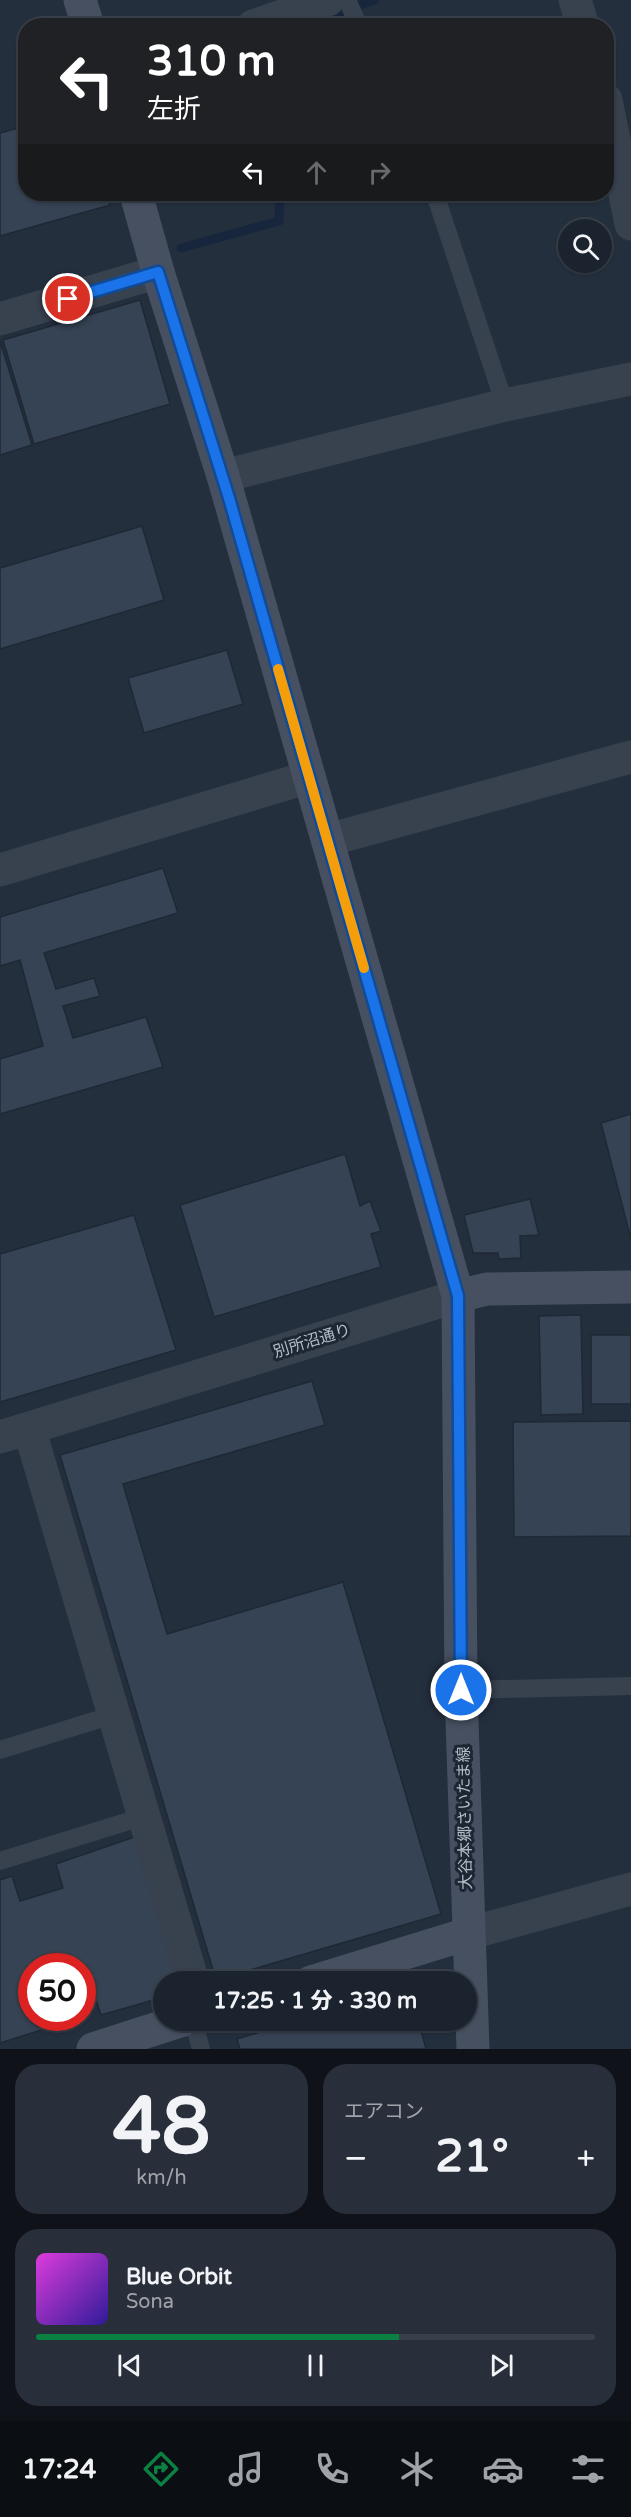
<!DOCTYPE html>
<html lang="ja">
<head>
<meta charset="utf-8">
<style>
  :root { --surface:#1b232e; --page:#282f3a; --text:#f1f3f6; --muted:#a0a4aa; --line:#39404a; --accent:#0b8043 }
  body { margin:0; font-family:"Varela Round","Noto Sans JP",sans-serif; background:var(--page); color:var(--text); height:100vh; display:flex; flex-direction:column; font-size:22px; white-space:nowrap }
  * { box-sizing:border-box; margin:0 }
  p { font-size:20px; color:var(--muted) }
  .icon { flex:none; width:33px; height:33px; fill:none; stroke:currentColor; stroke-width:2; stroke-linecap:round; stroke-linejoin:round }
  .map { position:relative; height:2049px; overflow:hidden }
  .sheet { display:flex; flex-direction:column; gap:15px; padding:15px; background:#0f1319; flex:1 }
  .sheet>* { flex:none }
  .top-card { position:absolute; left:18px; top:18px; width:596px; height:183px; border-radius:24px; box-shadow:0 2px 4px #0004,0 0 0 2px var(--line); background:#202124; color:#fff; overflow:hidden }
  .buttons { position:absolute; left:558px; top:219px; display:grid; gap:12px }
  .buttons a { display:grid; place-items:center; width:54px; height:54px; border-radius:50%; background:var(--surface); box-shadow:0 2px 4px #0004,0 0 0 2px var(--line); font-size:30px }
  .speed { position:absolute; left:18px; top:1953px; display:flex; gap:12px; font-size:30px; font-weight:700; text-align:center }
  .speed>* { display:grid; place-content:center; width:78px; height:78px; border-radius:50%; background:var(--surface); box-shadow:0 2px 4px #0004,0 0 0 2px var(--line); line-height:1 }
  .speed .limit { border:9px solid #d22; background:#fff; color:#111 }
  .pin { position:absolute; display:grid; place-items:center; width:51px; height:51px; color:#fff; margin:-26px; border:3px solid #fff; border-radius:50%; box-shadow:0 2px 6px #0007 }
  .me { position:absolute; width:66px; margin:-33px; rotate:0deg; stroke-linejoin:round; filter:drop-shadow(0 0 4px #0008) }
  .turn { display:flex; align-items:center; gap:21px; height:126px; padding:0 30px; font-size:27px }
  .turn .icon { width:78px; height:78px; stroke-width:2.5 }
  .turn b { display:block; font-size:42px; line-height:51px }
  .lanes { display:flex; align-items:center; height:57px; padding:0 30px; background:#0003; justify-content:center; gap:30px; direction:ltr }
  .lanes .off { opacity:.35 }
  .big { font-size:45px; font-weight:800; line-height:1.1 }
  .sheet .card { flex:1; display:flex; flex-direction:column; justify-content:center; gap:9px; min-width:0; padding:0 21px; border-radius:24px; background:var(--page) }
  .sheet .dial { align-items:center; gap:0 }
  .dial b { font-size:78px; line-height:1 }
  .song { display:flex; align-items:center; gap:18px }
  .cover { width:72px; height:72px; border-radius:9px; background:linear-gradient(135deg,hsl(300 70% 55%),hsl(250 70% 35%)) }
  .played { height:6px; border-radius:3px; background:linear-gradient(90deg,var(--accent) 65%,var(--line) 65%) }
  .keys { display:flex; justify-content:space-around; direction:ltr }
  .heat { display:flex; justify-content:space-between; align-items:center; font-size:33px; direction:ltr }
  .sheet .tiles { flex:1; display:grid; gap:15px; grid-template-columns:1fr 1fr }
  .card:last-child { grid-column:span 2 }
  .trip { position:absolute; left:153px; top:1971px; width:324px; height:60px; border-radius:30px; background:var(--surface); box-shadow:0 2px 4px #0004,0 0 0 2px var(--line); font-weight:800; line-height:60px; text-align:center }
  .tabs { display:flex; height:96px; justify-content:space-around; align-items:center; background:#0b0e12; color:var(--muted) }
  .tabs .icon { width:42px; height:42px }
  .tabs .selected { color:var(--accent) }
  .tabs b { font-size:27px; color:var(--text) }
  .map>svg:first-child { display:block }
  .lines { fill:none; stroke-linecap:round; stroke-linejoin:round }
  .stream { stroke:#17263c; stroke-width:9 }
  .building { fill:#364354; stroke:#1f2835; stroke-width:1.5 }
  .lane { stroke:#38414e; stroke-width:18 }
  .street { stroke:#38414e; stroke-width:33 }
  .secondary { stroke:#465061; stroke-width:33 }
  .route-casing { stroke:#114b97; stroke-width:15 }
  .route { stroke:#1a73e8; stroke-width:10 }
  .slow { stroke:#f59e0b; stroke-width:10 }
  .labels { text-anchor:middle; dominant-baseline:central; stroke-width:6; stroke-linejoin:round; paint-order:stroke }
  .street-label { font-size:16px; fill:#b4bcc9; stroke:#1d2633 }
</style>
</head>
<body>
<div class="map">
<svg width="631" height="2049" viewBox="0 0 631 2049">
  <rect width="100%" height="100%" fill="#242f3e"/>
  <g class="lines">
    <path class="stream" d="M 326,17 L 374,0
      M 181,248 L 279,221 L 280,194"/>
  </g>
  <path class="building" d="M 26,126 L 26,194 L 107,194 L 110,205 L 0,236 L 0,133 Z
    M 140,300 L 170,404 L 34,444 L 3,340 Z
    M 0,341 L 32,445 L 0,455 Z
    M 142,526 L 164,600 L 0,649 L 0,568 Z
    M 227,650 L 243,704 L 144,733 L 128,678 Z
    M 163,868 L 178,913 L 44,953 L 56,989 L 94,978 L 100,996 L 63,1006 L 73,1038 L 146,1017 L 163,1067 L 0,1114 L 0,1059 L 43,1046 L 20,960 L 0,966 L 0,917 Z
    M 631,1114 L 631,1239 L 601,1123 Z
    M 345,1154 L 360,1206 L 370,1201 L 381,1231 L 371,1234 L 381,1267 L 214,1317 L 180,1205 Z
    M 530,1199 L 539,1235 L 520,1236 L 521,1258 L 499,1259 L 498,1253 L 473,1253 L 464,1215 Z
    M 134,1215 L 176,1350 L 0,1402 L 0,1254 Z
    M 581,1315 L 583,1414 L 541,1415 L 539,1316 Z
    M 591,1335 L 631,1335 L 631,1404 L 591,1404 Z
    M 312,1381 L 325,1425 L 123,1484 L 167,1634 L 343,1582 L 441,1914 L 216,1980 L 60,1455 Z
    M 631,1421 L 631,1536 L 514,1537 L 513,1422 Z
    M 140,1835 L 185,1982 L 164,1982 L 164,1997 L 101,2015 L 95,1996 L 82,1999 L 82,1966 L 32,1966 L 32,2018 L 55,2018 L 57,2025 L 0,2043 L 0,1880 L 12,1876 L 20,1901 L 63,1888 L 56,1864 Z
    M 300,2020 L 418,2020 L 426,2049 L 240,2049 L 237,2039 Z"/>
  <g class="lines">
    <path class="lane" d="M 347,0 L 359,26
      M 435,194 L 505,405
      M 461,1690 L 631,1686
      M 0,1750 L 113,1715
      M 0,1861 L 142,1817
      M 193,2020 L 201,2049"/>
    <path class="street" d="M 575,0 L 583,26
      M 253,26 L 328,0
      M 606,100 L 631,224
      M 0,319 L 158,272
      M 223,476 L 505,405 L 631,379
      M 328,840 L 631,757
      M 0,870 L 309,777
      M 29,1428 L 193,1982
      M 0,1437 L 458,1296
      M 467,1934 L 631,1889"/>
    <path class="secondary" d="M 80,0 L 88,26
      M 136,194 L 158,272 L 223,476 L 458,1296 L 461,1690 L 473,2049
      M 458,1296 L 487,1289 L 631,1287
      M 311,1982 L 467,1934
      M 93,2049 L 183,2020"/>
  </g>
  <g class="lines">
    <g class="route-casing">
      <path id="route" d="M 68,299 L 158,272 L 229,498 L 458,1296 L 461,1690"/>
    </g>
    <use href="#route" class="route"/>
    <path class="slow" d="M 278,669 L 364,968"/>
  </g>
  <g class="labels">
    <g class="street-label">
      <text transform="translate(312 1341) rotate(-17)">別所沼通り</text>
      <text transform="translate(465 1818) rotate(-91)">大谷本郷さいたま線</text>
    </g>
  </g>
</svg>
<div class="buttons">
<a><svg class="icon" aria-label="search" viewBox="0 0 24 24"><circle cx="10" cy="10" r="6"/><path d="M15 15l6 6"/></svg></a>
</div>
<div class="speed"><div class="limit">50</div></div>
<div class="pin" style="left:68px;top:299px;background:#d93025"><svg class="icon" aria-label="arrive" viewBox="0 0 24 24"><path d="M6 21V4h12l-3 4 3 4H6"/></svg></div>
<svg class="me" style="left:461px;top:1690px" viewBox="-20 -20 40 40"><circle r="17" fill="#1a73e8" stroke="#fff" stroke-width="3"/><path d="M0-11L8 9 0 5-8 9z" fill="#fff"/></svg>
<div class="trip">17:25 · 1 分 · 330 m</div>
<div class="top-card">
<div class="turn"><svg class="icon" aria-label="left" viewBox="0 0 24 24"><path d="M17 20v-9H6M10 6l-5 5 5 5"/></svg><div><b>310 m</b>左折</div></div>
<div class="lanes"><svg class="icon" aria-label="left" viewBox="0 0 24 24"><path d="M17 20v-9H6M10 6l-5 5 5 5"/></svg><svg class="icon off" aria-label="ahead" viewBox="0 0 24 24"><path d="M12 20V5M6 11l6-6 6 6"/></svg><svg class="icon off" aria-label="right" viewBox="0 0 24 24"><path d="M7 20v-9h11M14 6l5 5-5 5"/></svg></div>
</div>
</div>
<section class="sheet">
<div class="tiles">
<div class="card dial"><b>48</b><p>km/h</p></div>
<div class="card"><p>エアコン</p>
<div class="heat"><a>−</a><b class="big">21°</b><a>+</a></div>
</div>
<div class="card">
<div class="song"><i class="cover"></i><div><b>Blue Orbit</b><p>Sona</p></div></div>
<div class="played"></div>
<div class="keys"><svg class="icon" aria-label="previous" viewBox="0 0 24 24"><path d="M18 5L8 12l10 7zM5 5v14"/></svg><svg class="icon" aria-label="pause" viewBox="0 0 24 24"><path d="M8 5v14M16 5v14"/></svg><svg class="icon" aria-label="next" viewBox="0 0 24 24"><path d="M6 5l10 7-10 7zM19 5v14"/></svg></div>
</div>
</div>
</section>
<nav class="tabs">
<b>17:24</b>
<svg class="icon selected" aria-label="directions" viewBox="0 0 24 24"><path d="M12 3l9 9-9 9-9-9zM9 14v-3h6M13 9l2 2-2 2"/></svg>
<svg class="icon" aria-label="music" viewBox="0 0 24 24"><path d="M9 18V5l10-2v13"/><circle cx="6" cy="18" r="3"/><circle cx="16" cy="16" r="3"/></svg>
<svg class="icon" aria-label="phone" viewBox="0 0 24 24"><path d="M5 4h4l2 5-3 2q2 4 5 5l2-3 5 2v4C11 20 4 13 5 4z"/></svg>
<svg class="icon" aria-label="climate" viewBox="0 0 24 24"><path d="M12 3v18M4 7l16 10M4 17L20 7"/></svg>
<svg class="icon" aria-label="car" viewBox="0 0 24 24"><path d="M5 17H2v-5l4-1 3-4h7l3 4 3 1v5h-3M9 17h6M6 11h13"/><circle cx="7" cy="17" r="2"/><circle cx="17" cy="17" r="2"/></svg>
<svg class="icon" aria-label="filters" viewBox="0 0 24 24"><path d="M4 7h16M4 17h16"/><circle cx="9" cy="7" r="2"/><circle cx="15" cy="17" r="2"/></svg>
</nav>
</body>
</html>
